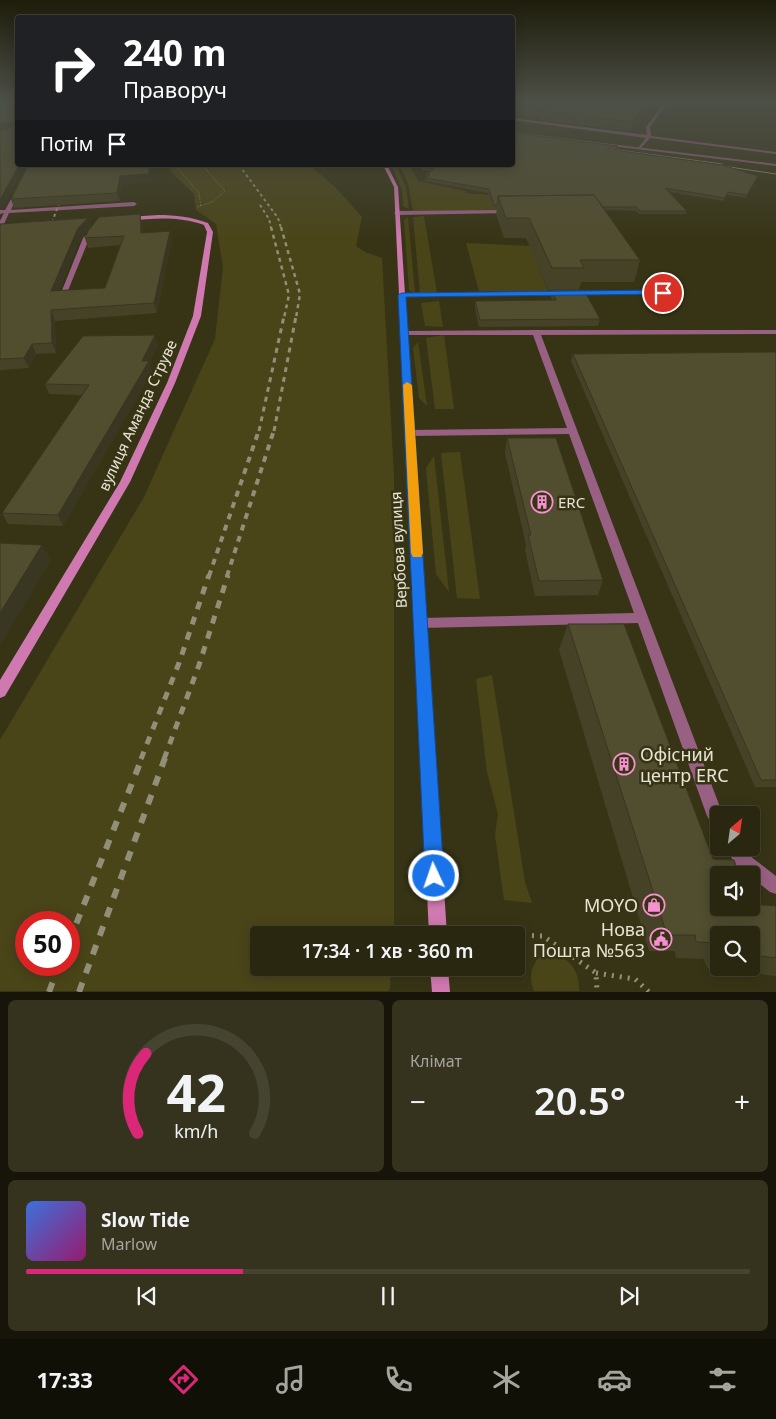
<!DOCTYPE html>
<html lang="uk">
<head>
<meta charset="utf-8">
<style>
  :root { --surface:#292710; --page:#35331e; --text:#f1f3f6; --muted:#a5a59f; --line:#454430; --accent:#db2777 }
  body { margin:0; font-family:"Noto Sans",sans-serif; background:var(--page); color:var(--text); height:100vh; display:flex; flex-direction:column; font-size:19px; white-space:nowrap }
  * { box-sizing:border-box; margin:0 }
  p { font-size:16px; color:var(--muted) }
  .icon { flex:none; width:28px; height:28px; fill:none; stroke:currentColor; stroke-width:2; stroke-linecap:round; stroke-linejoin:round }
  .map { position:relative; height:992px; overflow:hidden }
  .side { display:flex; flex-direction:column; gap:8px; padding:8px; background:#171509; flex:1 }
  .side>* { flex:none }
  .top-card { position:absolute; left:15px; top:15px; width:500px; height:152px; border-radius:5px; box-shadow:0 2px 12px #0003,0 0 0 1px var(--line); background:#202124; color:#fff; overflow:hidden }
  .needle { width:32px; rotate:29deg }
  .fabs { position:absolute; left:710px; top:806px; display:grid; gap:10px }
  .fabs a { display:grid; place-items:center; width:50px; height:50px; border-radius:5px; background:var(--surface); box-shadow:0 2px 12px #0003,0 0 0 1px var(--line); font-size:25px }
  .speed { position:absolute; left:15px; top:911px; display:flex; gap:10px; font-size:25px; font-weight:700; text-align:center }
  .speed>* { display:grid; place-content:center; width:65px; height:65px; border-radius:50%; background:var(--surface); box-shadow:0 2px 12px #0003,0 0 0 1px var(--line); line-height:1 }
  .speed .limit { border:8px solid #d22; background:#fff; color:#111 }
  .pin { position:absolute; display:grid; place-items:center; width:42px; height:42px; color:#fff; margin:-21px; border:2px solid #fff; border-radius:50%; box-shadow:0 1px 5px #0007 }
  .me { position:absolute; width:55px; margin:-28px; rotate:357deg; stroke-linejoin:round; filter:drop-shadow(0 0 4px #0008) }
  .turn { display:flex; align-items:center; gap:18px; height:105px; padding:0 25px; font-size:22px }
  .turn .icon { width:65px; height:65px; stroke-width:2.5 }
  .turn b { display:block; font-size:35px; line-height:42px }
  .then { display:flex; align-items:center; height:48px; padding:0 25px; background:#0003; gap:10px; font-size:19px }
  .big { font-size:38px; font-weight:600; line-height:1.1 }
  .side .tile { flex:1; display:flex; flex-direction:column; justify-content:center; gap:8px; min-width:0; padding:0 18px; border-radius:8px; background:var(--page) }
  .side .dial { align-items:center; gap:0 }
  .dial svg { height:130px; overflow:visible; fill:none; stroke:var(--line); stroke-width:7; stroke-linecap:round; text-anchor:middle }
  .dial text { fill:var(--text); stroke:none }
  .song { display:flex; align-items:center; gap:15px }
  .cover { width:60px; height:60px; border-radius:8px; background:linear-gradient(135deg,hsl(220 70% 55%),hsl(320 70% 35%)) }
  .played { height:5px; border-radius:2px; background:linear-gradient(90deg,var(--accent) 30%,var(--line) 30%) }
  .keys { display:flex; justify-content:space-around; direction:ltr }
  .heat { display:flex; justify-content:space-between; align-items:center; font-size:28px; direction:ltr }
  .side .tiles { flex:1; display:grid; gap:8px; grid-template-columns:1fr 1fr }
  .tile:last-child { grid-column:span 2 }
  .trip { position:absolute; left:250px; top:926px; width:275px; height:50px; border-radius:5px; background:var(--surface); box-shadow:0 2px 12px #0003,0 0 0 1px var(--line); font-weight:600; line-height:50px; text-align:center }
  .menu { display:flex; height:80px; justify-content:space-around; align-items:center; background:#101006; color:var(--muted) }
  .menu .icon { width:35px; height:35px }
  .menu .active { color:var(--accent) }
  .menu b { font-size:22px; color:var(--text) }
  .map>svg:first-child { display:block }
  .green { fill:#4a4518; fill-rule:evenodd }
  .lines { fill:none; stroke-linecap:round; stroke-linejoin:round }
  .path-far1 { stroke:#94917a; stroke-width:1; stroke-dasharray:0.5 1; stroke-linecap:butt }
  .path { stroke:#94917a; stroke-width:5; stroke-dasharray:2 6; stroke-linecap:butt }
  .lane { fill:#986183; fill-rule:evenodd }
  .street { fill:#986183; fill-rule:evenodd }
  .secondary { fill:#d079b0; fill-rule:evenodd }
  .tram { stroke:#918f77; stroke-width:1 }
  .rail-far5 { stroke:#918f77; stroke-width:2; stroke-dasharray:3 3; stroke-linecap:butt }
  .rail-far4 { stroke:#918f77; stroke-width:2.5; stroke-dasharray:4 4; stroke-linecap:butt }
  .rail-far3 { stroke:#918f77; stroke-width:3; stroke-dasharray:5 5; stroke-linecap:butt }
  .rail-far2 { stroke:#918f77; stroke-width:4; stroke-dasharray:6 6; stroke-linecap:butt }
  .rail-far1 { stroke:#918f77; stroke-width:5; stroke-dasharray:8 8; stroke-linecap:butt }
  .rail { stroke:#918f77; stroke-width:6; stroke-dasharray:10 10; stroke-linecap:butt }
  .wall { fill:#464228; fill-rule:evenodd }
  .shaded-wall { fill:#393621 }
  .building { fill:#514d2f; stroke:#393621 }
  .route { fill:#1a73e8; stroke:#114b97 }
  .slow { fill:#f59e0b }
  .labels { text-anchor:middle; dominant-baseline:central; stroke-width:5; stroke-linejoin:round; paint-order:stroke }
  .street-label { font-size:15px; fill:#e6e4d3; stroke:#373416 }
  .poi-label { font-size:15px; fill:#e6e4d3; stroke:#373416; text-anchor:start }
  .near-poi-label { font-size:18px; fill:#e6e4d3; stroke:#373416; text-anchor:end }
</style>
</head>
<body>
<div class="map">
<svg width="776" height="992" viewBox="0 0 776 992">
  <rect width="100%" height="100%" fill="#373416"/>
  <path class="green" d="M 167,165 L 310,165 L 337,189 L 362,217 L 356,246 L 365,252 L 382,258 L 394,476 L 394,935 L 259,935 L 259,968 L 391,968 L 390,989 L 388,991 L 0,991 L 0,740 L 144,497 L 215,339 L 223,267 L 216,224 L 196,210 L 194,194 L 172,173 ZM 26,922 L 69,922 L 69,965 L 26,965 Z
    M 391,165 L 396,165 L 406,187 L 409,209 L 403,206 L 402,190 Z
    M 399,165 L 409,165 L 418,181 L 466,191 L 465,193 L 492,195 L 499,209 L 492,211 L 413,211 L 408,183 Z
    M 424,216 L 437,293 L 420,293 L 413,217 Z
    M 408,217 L 415,293 L 409,290 L 404,220 Z
    M 466,243 L 530,246 L 548,291 L 479,291 Z
    M 439,301 L 443,327 L 425,326 L 421,303 Z
    M 444,335 L 454,409 L 435,409 L 426,338 Z
    M 418,342 L 427,406 L 419,398 L 413,348 Z
    M 460,452 L 480,599 L 457,598 L 441,453 Z
    M 434,456 L 449,592 L 436,574 L 426,468 Z
    M 492,675 L 525,882 L 532,903 L 504,900 L 495,835 L 498,814 L 487,772 L 476,679 Z
    M 545,953 C 566,952 581,971 579,991 L 534,991 C 528,976 531,962 545,953 Z"/>
  <g class="lines">
    <path class="path-far1" d="M 175,165 L 199,193 L 201,207
      M 197,207 L 212,202 L 225,191 L 202,165"/>
    <path class="path" d="M 480,934 L 513,935
      M 516,935 L 543,936 L 596,973 L 597,992
      M 596,973 L 635,979 L 649,992"/>
    <path class="lane" d="M 665,101 L 669,101 L 650,127 L 651,136 L 776,152 L 776,154 L 650,138 L 640,149 L 638,148 L 646,138 L 512,120 L 512,118 L 647,135 L 646,127 Z
      M 18,189 L 20,190 L 11,210 L 134,202 L 137,204 L 134,206 L 9,213 L 3,226 L 0,228 L 0,221 L 4,213 L 0,214 L 0,210 L 5,210 L 16,190 Z
      M 509,210 L 512,212 L 511,213 L 397,215 L 394,213 L 397,211 Z
      M 91,230 L 96,231 L 89,239 L 65,298 L 60,299 L 59,298 L 83,238 Z
      M 663,291 L 666,293 L 665,294 L 402,297 L 399,295 L 402,293 Z
      M 536,330 L 776,330 L 776,334 L 541,335 L 723,815 L 719,815 L 719,830 L 714,827 L 707,816 L 638,623 L 421,628 L 417,627 L 415,623 L 417,619 L 421,618 L 634,613 L 569,434 L 410,436 L 406,433 L 410,430 L 567,428 L 533,335 L 404,335 L 400,333 L 404,331 Z
      M 727,848 L 744,848 L 750,856 L 776,876 L 776,894 L 770,892 L 751,877 L 751,875 C 739,873 731,859 727,848 Z"/>
    <path class="street" d="M 512,132 L 776,164 L 776,166 L 512,134 Z"/>
    <path class="secondary" d="M 383,165 L 387,165 L 398,187 L 447,935 L 429,935 L 394,187 Z
      M 158,215 C 176,215 191,217 208,223 L 213,232 L 201,316 L 175,383 L 130,482 L 5,696 L 0,698 L 0,680 L 120,482 L 167,383 L 193,316 L 207,232 L 204,225 C 179,216 154,218 128,221 L 125,219 L 128,217 Z
      M 430,968 L 448,968 L 450,992 L 432,992 Z"/>
    <path class="tram" d="M 603,148 L 722,164
      M 716,165 L 776,174"/>
    <path class="rail-far5" d="M 239,165 L 278,218 L 281,228
      M 260,205 L 269,219 L 271,228
      M 50,228 L 73,165"/>
    <path class="rail-far4" d="M 271,227 L 289,295 L 284,318
      M 281,227 L 300,294 L 296,318
      M 48,232 L 50,227"/>
    <path class="rail-far3" d="M 259,431 L 284,316
      M 274,431 L 296,316"/>
    <path class="rail-far2" d="M 209,576 L 259,430
      M 227,576 L 274,430"/>
    <path class="rail-far1" d="M 141,759 L 179,663 L 209,575
      M 164,759 L 199,665 L 228,575"/>
    <path class="rail" d="M 69,942 L 142,758
      M 49,992 L 59,965
      M 79,992 L 165,758"/>
  </g>
  <path class="wall" d="M 512,101 L 652,101 L 630,131 L 540,120 L 541,116 L 512,113 Z
    M 617,149 L 616,151 L 756,179 L 746,198 L 727,195 L 723,201 L 669,192 L 687,211 L 686,214 L 639,214 L 636,211 L 605,210 L 640,260 L 634,282 L 581,282 L 579,290 L 548,290 L 526,238 L 504,238 L 496,215 L 497,208 L 494,208 L 488,193 L 425,181 L 426,174 L 430,171 L 422,170 L 422,167 Z
    M 28,165 L 151,182 L 122,184 L 120,201 L 14,208 L 11,199 Z
    M 88,218 L 91,227 L 81,237 L 59,291 L 105,288 L 120,245 L 88,248 L 85,238 L 142,223 L 143,233 L 170,231 L 172,240 L 157,313 L 55,321 L 56,353 L 36,354 L 29,368 L 1,370 L 0,371 L 0,224 Z
    M 552,290 L 600,319 L 598,326 L 479,327 L 475,308 L 475,301 L 552,300 L 551,297 Z
    M 158,345 L 149,363 L 152,372 L 63,526 L 8,524 L 2,513 L 82,395 L 49,394 L 45,384 Z
    M 776,352 L 776,787 L 755,787 L 571,361 L 573,354 Z
    M 507,438 L 603,580 L 598,595 L 535,596 L 525,550 L 526,545 L 505,453 Z
    M 568,624 L 719,908 L 776,906 L 776,976 L 707,968 L 704,959 L 676,958 L 675,951 L 649,951 L 559,650 ZM 719,935 L 751,935 L 751,968 L 719,968 Z"/>
  <path class="shaded-wall" d="M 648,101 L 652,101 L 630,131 L 632,122 Z
    M 15,122 L 18,128 L 0,133 L 0,125 L 3,123 Z
    M 19,165 L 26,165 L 4,208 L 0,209 L 0,200 Z
    M 149,165 L 151,165 L 151,182 L 122,184 L 120,201 L 117,193 L 120,176 Z
    M 140,214 L 142,223 L 143,242 L 141,233 Z
    M 88,218 L 91,227 L 81,237 L 55,301 L 51,291 L 78,228 Z
    M 170,231 L 172,240 L 157,313 L 154,303 Z
    M 51,310 L 55,321 L 56,353 L 52,343 Z
    M 155,335 L 158,345 L 149,363 L 152,372 L 63,526 L 58,515 L 142,361 Z
    M 32,344 L 36,354 L 29,368 L 24,358 Z
    M 42,545 L 51,560 L 0,645 L 0,613 Z"/>
  <path class="building" d="M 0,101 L 18,101 L 18,165 L 19,165 L 0,200 L 0,131 L 5,129 L 17,127 L 15,122 L 3,123 L 0,125 Z
    M 512,101 L 648,101 L 632,122 L 541,111 L 546,108 L 512,105 Z
    M 514,133 L 618,146 L 615,150 L 722,165 L 758,176 L 747,195 L 728,192 L 725,198 L 665,188 L 687,211 L 640,211 L 637,207 L 603,207 L 594,195 L 498,196 L 497,205 L 494,205 L 489,189 L 426,178 L 430,175 L 426,174 L 434,169 L 422,167 L 426,165 L 512,165 L 512,134 Z
    M 28,165 L 149,165 L 149,174 L 120,176 L 117,193 L 11,199 Z
    M 594,195 L 640,260 L 580,260 L 584,268 L 552,268 L 529,218 L 506,218 L 498,196 Z
    M 140,214 L 141,233 L 170,231 L 154,303 L 51,310 L 52,343 L 32,344 L 24,358 L 0,359 L 0,224 L 88,218 L 78,228 L 51,291 L 105,288 L 124,236 L 85,238 L 88,231 L 99,217 Z
    M 552,290 L 584,290 L 600,319 L 480,320 L 475,301 L 556,300 Z
    M 155,335 L 142,361 L 149,361 L 58,515 L 2,513 L 89,385 L 45,384 L 83,336 Z
    M 776,352 L 776,780 L 761,780 L 573,354 Z
    M 507,438 L 556,438 L 603,580 L 539,581 L 528,535 L 531,535 Z
    M 0,543 L 42,545 L 0,613 Z
    M 568,624 L 624,624 L 713,859 L 734,860 L 739,875 L 719,875 L 719,908 L 751,908 L 751,904 L 776,906 L 776,958 L 751,955 L 751,935 L 719,935 L 719,943 L 696,942 L 695,935 L 667,935 Z"/>
  <linearGradient id="sky" x2="0" y2="1"><stop stop-color="#1e1d0c"/><stop offset="0.42" stop-color="#4d5047"/><stop offset="1" stop-color="#4d5047" stop-opacity="0"/></linearGradient>
  <rect width="776" height="240" fill="url(#sky)"/>
  <path class="route" d="M 663,290 L 667,293 L 665,294 L 406,297 L 444,876 L 441,883 L 434,886 L 428,883 L 425,876 L 398,295 L 402,293 Z"/>
  <path class="slow" d="M 407,382 L 412,385 L 423,553 L 421,557 L 413,557 L 411,553 L 403,385 Z"/>
  <defs>
    <g id="building-ring" transform="scale(1.125)"><circle r="9.5" fill="#373416" stroke="#f690d0" stroke-width="1.5"/><path d="M-4-6H4V6H1V3H-1V6H-4ZM-2.5-4.3h1.7v1.8h-1.7ZM.8-4.3h1.7v1.8H.8ZM-2.5-1h1.7V.8h-1.7ZM.8-1h1.7V.8H.8Z" fill="#f690d0"/></g>
    <g id="shop-ring" transform="scale(1.125)"><circle r="9.5" fill="#373416" stroke="#f690d0" stroke-width="1.5"/><path d="M-5-2.5h2.3a2.7 3.5 0 0 1 5.4 0H5L5.5 6h-11ZM-1.5-2.5h3a1.5 2.3 0 0 0-3 0Z" fill="#f690d0"/></g>
    <g id="civic-ring" transform="scale(1.125)"><circle r="9.5" fill="#373416" stroke="#f690d0" stroke-width="1.5"/><path d="M-.6-6.5H3V-4.5H.6V-3L4-1V1h2V6H-6V1h2V-1L-.6-3ZM-1.2 2.5V6h2.4V2.5Z" fill="#f690d0"/></g>
  </defs>
  <g fill-rule="evenodd">
    <use href="#building-ring" x="542" y="502"/>
    <use href="#building-ring" x="624" y="764"/>
    <use href="#shop-ring" x="654" y="905"/>
    <use href="#civic-ring" x="661" y="939"/>
  </g>
  <g class="labels">
    <g class="street-label">
      <text transform="translate(137 415) rotate(-65)">вулиця Аманда Струве</text>
      <text transform="translate(398 550) rotate(-93)">Вербова вулиця</text>
    </g>
    <g class="poi-label">
      <text x="558" y="502">ERC</text>
    </g>
    <g class="near-poi-label">
      <text x="640" y="754" text-anchor="start">Офісний<tspan x="640" dy="21">центр ERC</tspan></text>
      <text x="638" y="905">MOYO</text>
      <text x="645" y="929">Нова<tspan x="645" dy="21">Пошта №563</tspan></text>
    </g>
  </g>
</svg>
<div class="fabs">
<a><svg class="needle" viewBox="-14 -14 28 28"><path d="M0-13l5 13h-10z" fill="#e53935"/><path d="M0 13l5-13h-10z" fill="#a5a59f"/></svg></a>
<a><svg class="icon" aria-label="sound" viewBox="0 0 24 24"><path d="M4 9h4l5-4v14l-5-4H4zM17 9q2 3 0 6"/></svg></a>
<a><svg class="icon" aria-label="search" viewBox="0 0 24 24"><circle cx="10" cy="10" r="6"/><path d="M15 15l6 6"/></svg></a>
</div>
<div class="speed"><div class="limit">50</div></div>
<div class="pin" style="left:663px;top:293px;background:#d93025"><svg class="icon" aria-label="arrive" viewBox="0 0 24 24"><path d="M6 21V4h12l-3 4 3 4H6"/></svg></div>
<svg class="me" style="left:434px;top:876px" viewBox="-20 -20 40 40"><circle r="17" fill="#1a73e8" stroke="#fff" stroke-width="3"/><path d="M0-11L8 9 0 5-8 9z" fill="#fff"/></svg>
<div class="trip">17:34 · 1 хв · 360 m</div>
<div class="top-card">
<div class="turn"><svg class="icon" aria-label="right" viewBox="0 0 24 24"><path d="M7 20v-9h11M14 6l5 5-5 5"/></svg><div><b>240 m</b>Праворуч</div></div>
<div class="then">Потім<svg class="icon" aria-label="arrive" viewBox="0 0 24 24"><path d="M6 21V4h12l-3 4 3 4H6"/></svg></div>
</div>
</div>
<section class="side">
<div class="tiles">
<div class="tile dial"><svg viewBox="0 0 100 80">
<path d="M14 69A42 42 0 1 1 86 69"/>
<path d="M14 69A42 42 0 0 1 19 20" stroke="#db2777"/>
<text x="50" y="56" font-size="32" font-weight="700">42</text>
<text x="50" y="72" font-size="11">km/h</text>
</svg></div>
<div class="tile"><p>Клімат</p>
<div class="heat"><a>−</a><b class="big">20.5°</b><a>+</a></div>
</div>
<div class="tile">
<div class="song"><i class="cover"></i><div><b>Slow Tide</b><p>Marlow</p></div></div>
<div class="played"></div>
<div class="keys"><svg class="icon" aria-label="previous" viewBox="0 0 24 24"><path d="M18 5L8 12l10 7zM5 5v14"/></svg><svg class="icon" aria-label="pause" viewBox="0 0 24 24"><path d="M8 5v14M16 5v14"/></svg><svg class="icon" aria-label="next" viewBox="0 0 24 24"><path d="M6 5l10 7-10 7zM19 5v14"/></svg></div>
</div>
</div>
</section>
<nav class="menu">
<b>17:33</b>
<svg class="icon active" aria-label="directions" viewBox="0 0 24 24"><path d="M12 3l9 9-9 9-9-9zM9 14v-3h6M13 9l2 2-2 2"/></svg>
<svg class="icon" aria-label="music" viewBox="0 0 24 24"><path d="M9 18V5l10-2v13"/><circle cx="6" cy="18" r="3"/><circle cx="16" cy="16" r="3"/></svg>
<svg class="icon" aria-label="phone" viewBox="0 0 24 24"><path d="M5 4h4l2 5-3 2q2 4 5 5l2-3 5 2v4C11 20 4 13 5 4z"/></svg>
<svg class="icon" aria-label="climate" viewBox="0 0 24 24"><path d="M12 3v18M4 7l16 10M4 17L20 7"/></svg>
<svg class="icon" aria-label="car" viewBox="0 0 24 24"><path d="M5 17H2v-5l4-1 3-4h7l3 4 3 1v5h-3M9 17h6M6 11h13"/><circle cx="7" cy="17" r="2"/><circle cx="17" cy="17" r="2"/></svg>
<svg class="icon" aria-label="filters" viewBox="0 0 24 24"><path d="M4 7h16M4 17h16"/><circle cx="9" cy="7" r="2"/><circle cx="15" cy="17" r="2"/></svg>
</nav>
</body>
</html>
